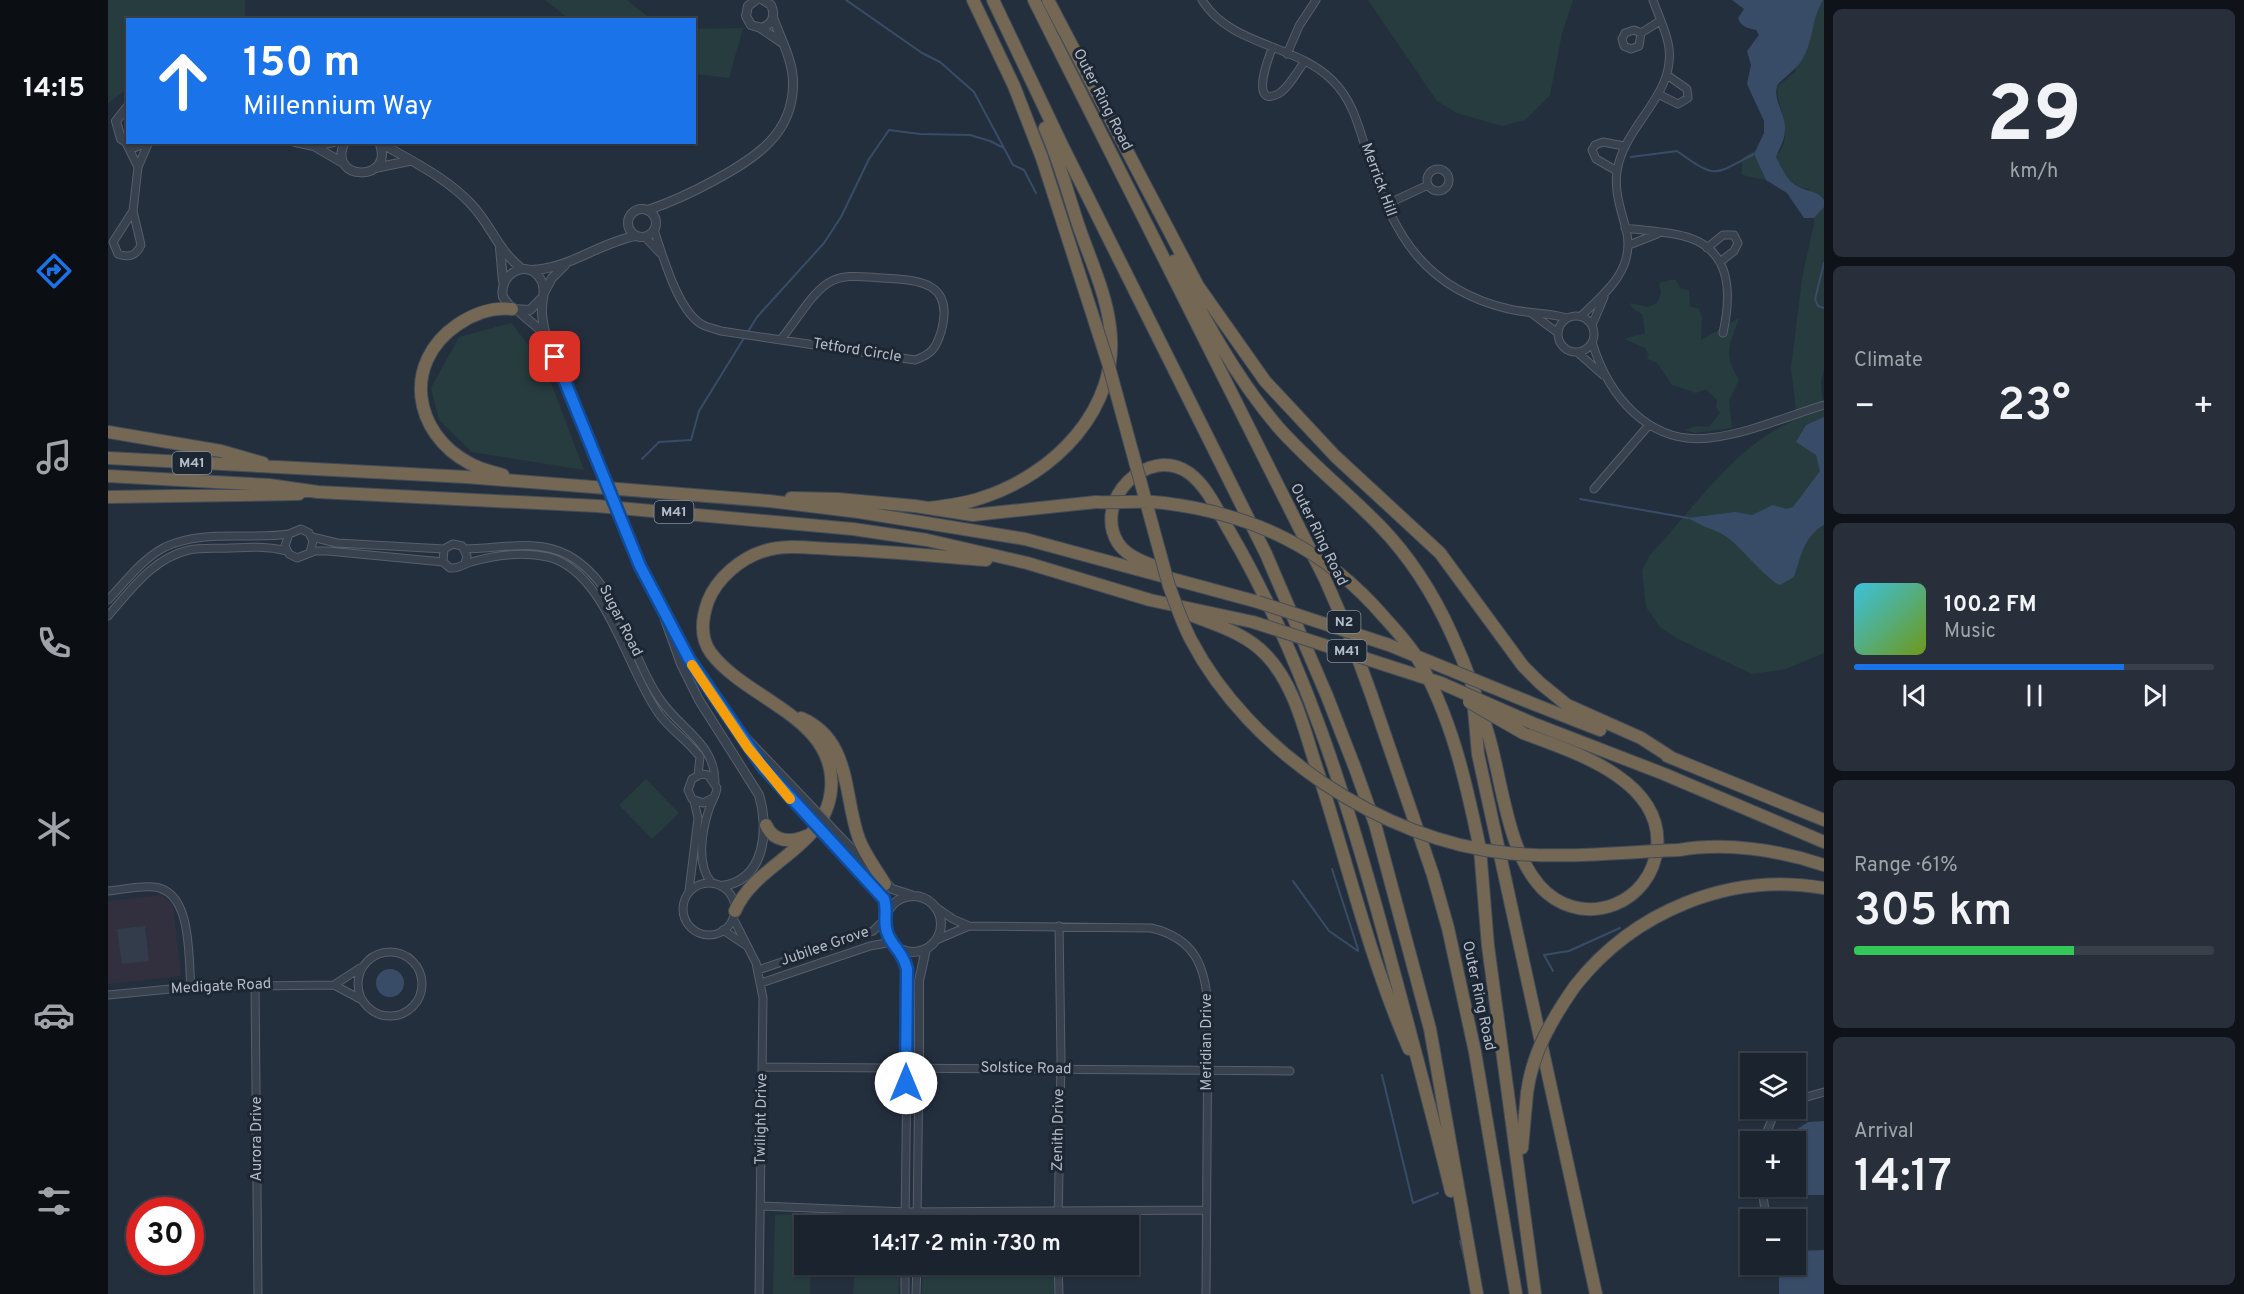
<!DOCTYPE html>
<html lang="en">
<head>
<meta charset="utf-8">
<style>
  :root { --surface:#1b232e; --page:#282f3a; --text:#f1f3f6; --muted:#a0a4aa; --line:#39404a; --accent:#1a73e8 }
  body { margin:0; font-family:Overpass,sans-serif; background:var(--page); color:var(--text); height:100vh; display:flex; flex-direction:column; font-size:22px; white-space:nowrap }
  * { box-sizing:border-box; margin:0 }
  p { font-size:20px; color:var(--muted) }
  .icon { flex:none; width:33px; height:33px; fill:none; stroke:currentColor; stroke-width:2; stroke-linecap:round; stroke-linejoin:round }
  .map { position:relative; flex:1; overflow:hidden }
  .sheet { display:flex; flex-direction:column; gap:9px; padding:9px; background:#0f1319; width:420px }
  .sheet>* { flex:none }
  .top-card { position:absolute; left:18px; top:18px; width:570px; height:126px; border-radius:0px; box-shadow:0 2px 4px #0004,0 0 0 2px var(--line); background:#1a73e8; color:#fff; overflow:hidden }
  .fabs { position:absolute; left:1632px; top:1053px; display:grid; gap:12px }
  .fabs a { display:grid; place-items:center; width:66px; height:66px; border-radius:0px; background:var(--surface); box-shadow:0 2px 4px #0004,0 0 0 2px var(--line); font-size:30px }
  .speed { position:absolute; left:18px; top:1197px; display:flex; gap:12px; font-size:30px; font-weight:700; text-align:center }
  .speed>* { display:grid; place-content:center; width:78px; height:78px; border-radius:50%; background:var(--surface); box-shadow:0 2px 4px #0004,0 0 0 2px var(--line); line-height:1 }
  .speed .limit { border:9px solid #d22; background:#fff; color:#111 }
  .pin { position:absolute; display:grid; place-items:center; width:51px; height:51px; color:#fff; margin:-26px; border-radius:12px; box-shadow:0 3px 9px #0006 }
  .me { position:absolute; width:66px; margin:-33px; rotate:0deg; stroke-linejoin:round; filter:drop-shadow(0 0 4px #0008) }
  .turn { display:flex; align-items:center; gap:21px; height:126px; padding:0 18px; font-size:27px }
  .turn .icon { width:78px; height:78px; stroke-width:2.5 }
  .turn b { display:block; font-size:42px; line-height:51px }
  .big { font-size:45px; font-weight:600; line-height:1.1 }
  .sheet .tile { flex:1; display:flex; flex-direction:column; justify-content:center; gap:9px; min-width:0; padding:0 21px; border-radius:9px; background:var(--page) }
  .sheet .dial { align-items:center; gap:0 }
  .dial b { font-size:78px; line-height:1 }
  .song { display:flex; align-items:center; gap:18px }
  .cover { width:72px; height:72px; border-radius:9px; background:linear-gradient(135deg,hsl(190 70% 55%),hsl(80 70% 35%)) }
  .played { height:6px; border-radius:3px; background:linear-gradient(90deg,var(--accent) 75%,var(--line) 75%) }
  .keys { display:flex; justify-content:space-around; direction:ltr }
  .heat { display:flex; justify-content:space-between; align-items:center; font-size:33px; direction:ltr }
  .charge { height:9px; border-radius:4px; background:linear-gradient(90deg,#34c759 61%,var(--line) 0) }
  .trip { position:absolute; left:686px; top:1215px; width:345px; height:60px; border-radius:0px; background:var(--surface); box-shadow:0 2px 4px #0004,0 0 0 2px var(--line); font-weight:600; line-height:60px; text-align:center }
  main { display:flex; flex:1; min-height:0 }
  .menu { display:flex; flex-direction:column; width:108px; justify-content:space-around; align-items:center; background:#0b0e12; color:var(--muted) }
  .menu .icon { width:42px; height:42px }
  .menu .current { color:var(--accent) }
  .menu b { font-size:27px; color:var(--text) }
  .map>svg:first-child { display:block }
  .medical { fill:#32303f }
  .airport { fill:#323c4b }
  .green { fill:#263c3f }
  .water { fill:#394c67 }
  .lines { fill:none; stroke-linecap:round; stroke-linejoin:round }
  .stream { stroke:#394c67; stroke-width:2 }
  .minor-casing { stroke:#565f6c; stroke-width:9 }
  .tertiary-casing { stroke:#565f6c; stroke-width:10 }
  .motorway-casing { stroke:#434c59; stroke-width:14 }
  .minor { stroke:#38414e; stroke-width:7 }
  .tertiary { stroke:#38414e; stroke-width:8 }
  .motorway { stroke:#746855; stroke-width:12 }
  .tertiary-bridge-casing { stroke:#565f6c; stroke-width:10; stroke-linecap:butt }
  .motorway-bridge-casing { stroke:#434c59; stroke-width:14; stroke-linecap:butt }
  .tertiary-bridge { stroke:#38414e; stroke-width:8 }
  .motorway-bridge { stroke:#746855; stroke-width:12 }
  .route-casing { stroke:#114b97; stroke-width:15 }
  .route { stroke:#1a73e8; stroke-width:10 }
  .slow { stroke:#f59e0b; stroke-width:10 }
  .labels { text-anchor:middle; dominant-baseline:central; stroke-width:6; stroke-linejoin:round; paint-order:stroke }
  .shield { fill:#1d2633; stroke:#878f9c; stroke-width:1.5 }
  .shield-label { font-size:14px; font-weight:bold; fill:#b4bcc9 }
  .street-label { font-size:15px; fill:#b4bcc9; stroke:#1d2633 }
</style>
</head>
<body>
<main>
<nav class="menu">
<b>14:15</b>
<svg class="icon current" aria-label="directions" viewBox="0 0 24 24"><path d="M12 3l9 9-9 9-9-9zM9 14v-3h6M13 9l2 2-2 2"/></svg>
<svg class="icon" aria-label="music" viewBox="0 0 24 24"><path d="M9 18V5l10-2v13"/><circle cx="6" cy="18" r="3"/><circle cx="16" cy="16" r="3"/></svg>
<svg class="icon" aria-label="phone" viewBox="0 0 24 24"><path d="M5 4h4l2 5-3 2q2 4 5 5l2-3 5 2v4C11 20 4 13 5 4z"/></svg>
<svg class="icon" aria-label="climate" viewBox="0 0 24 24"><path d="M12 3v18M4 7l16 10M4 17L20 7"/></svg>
<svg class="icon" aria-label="car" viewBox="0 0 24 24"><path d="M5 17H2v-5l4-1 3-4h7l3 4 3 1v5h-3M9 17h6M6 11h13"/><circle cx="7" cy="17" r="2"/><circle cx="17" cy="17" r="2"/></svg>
<svg class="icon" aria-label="filters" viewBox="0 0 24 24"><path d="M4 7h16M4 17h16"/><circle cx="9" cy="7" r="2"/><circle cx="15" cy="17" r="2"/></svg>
</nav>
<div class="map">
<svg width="1716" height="1294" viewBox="0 0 1716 1294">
  <rect width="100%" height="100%" fill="#242f3e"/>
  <path class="medical" d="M 54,895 L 65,905 L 73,976 L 0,984 L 0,901 Z"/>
  <path class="airport" d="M 37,926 L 41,961 L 14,964 L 9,929 Z"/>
  <path class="green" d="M 0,0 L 137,0 L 137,19 L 20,20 L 19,89 L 0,103 Z
    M 437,0 L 519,0 L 543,19 L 461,19 Z
    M 1260,0 L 1465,0 L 1454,34 L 1442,95 L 1417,120 L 1394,126 L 1349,113 L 1329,101 Z
    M 1670,0 L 1716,0 L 1716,369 L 1713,383 L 1716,413 L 1716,653 L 1678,669 L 1644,674 L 1568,638 L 1552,627 L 1538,607 L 1534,571 L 1541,556 C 1588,507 1625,446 1689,419 L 1683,368 L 1694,278 L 1706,224 L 1707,209 L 1701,189 C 1682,187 1676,173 1668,157 C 1669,154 1672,152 1673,150 C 1684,131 1669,107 1669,87 L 1688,71 Z
    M 635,28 L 621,78 L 587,74 L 587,29 Z
    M 1647,150 L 1646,154 L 1658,180 L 1634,175 L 1634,158 Z
    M 1563,280 L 1568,280 L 1573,289 L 1581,290 L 1582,306 L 1591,309 L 1594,317 L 1593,340 L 1631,318 C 1622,346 1614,352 1631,380 L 1621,401 L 1624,428 L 1587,433 L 1577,430 L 1588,426 L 1601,427 L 1612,413 L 1608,407 L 1609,400 L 1598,389 L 1588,393 L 1564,385 L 1549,363 L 1539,359 L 1541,355 L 1537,348 L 1516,339 L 1537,333 L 1534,314 L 1525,309 L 1522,303 L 1540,307 L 1549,303 L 1553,293 L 1551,283 Z
    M 403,323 L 436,364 L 476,470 L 364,452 L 331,420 L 323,388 L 351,337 Z
    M 538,779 L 571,813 L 544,839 L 511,805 Z
    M 798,1212 L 796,1225 L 748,1226 L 749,1215 Z
    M 703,1214 L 703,1225 L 696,1226 L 696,1264 L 703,1265 L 702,1294 L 665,1294 L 667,1215 Z
    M 937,1216 L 943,1225 L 818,1225 L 818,1217 Z
    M 747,1265 L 793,1265 L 790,1294 L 745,1294 Z
    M 815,1265 L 945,1265 L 946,1294 L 814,1294 Z"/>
  <path class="water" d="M 1624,0 L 1715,0 C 1702,23 1707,37 1694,60 C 1689,69 1670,82 1669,86 C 1665,100 1677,114 1677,127 C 1677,142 1672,146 1668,157 C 1674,168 1679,182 1691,187 C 1700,192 1709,190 1716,200 L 1716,207 L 1706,218 L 1696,218 L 1679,193 L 1658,180 L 1646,154 L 1656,133 L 1656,121 L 1639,84 L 1643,65 L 1639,51 L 1651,35 L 1648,30 C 1640,28 1633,27 1630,18 L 1636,9 Z
    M 1716,417 L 1716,525 C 1695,537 1693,557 1686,577 L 1672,585 C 1662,582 1635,551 1625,542 C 1613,530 1593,527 1580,518 L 1627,512 L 1644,515 L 1665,505 L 1678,509 L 1685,507 L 1712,471 L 1708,455 L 1688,442 L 1698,425 Z
    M268 983a14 14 0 1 1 28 0a14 14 0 1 1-28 0Z
    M 1716,1121 L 1716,1195 L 1686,1195 L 1678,1191 L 1678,1187 L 1688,1186 L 1688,1142 L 1684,1141 L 1686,1131 L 1700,1122 Z
    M 1716,1250 L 1716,1294 L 1671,1294 L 1671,1265 L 1688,1264 L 1688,1251 Z"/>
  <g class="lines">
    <path class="stream" d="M 738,0 L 814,53 L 832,62 L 866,92 L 896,148
      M 1523,157 L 1569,151 C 1608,179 1605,176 1646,154
      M 1716,263 L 1707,299 L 1710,306 L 1716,308
      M 534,459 L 551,442 L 583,440 L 591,411 L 649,317 L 716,243 L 733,217 L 761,159 L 781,130 L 812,134 L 862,135 L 882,141 L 896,148 L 905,165 L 916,170 L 928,193
      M 1472,499 L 1580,518
      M 1224,869 L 1250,949
      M 1185,881 L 1221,931 L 1250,951
      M 1445,971 L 1436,955 L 1461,951 L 1512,928
      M 1274,1075 L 1305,1203 L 1330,1193
      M 1352,1241 L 1358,1264"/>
    <g class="minor-casing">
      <path id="minor" d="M 1094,0 C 1122,46 1188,44 1224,80 C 1247,102 1252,133 1262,162 C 1286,237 1319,290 1401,309 C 1421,314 1439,312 1459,318
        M 1533,33 L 1531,46 L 1523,49 L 1516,46 L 1514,39 L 1517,33 L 1526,30 L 1533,33 L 1552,21
        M 1165,47 C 1161,55 1141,108 1170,94 C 1180,89 1190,70 1197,61
        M 1179,54 L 1191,26 L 1208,0
        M 1550,94 L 1570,104 L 1580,98 L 1579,89 L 1559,75
        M 18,143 L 30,167
        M1319 180a11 11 0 1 1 22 0a11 11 0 1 1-22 0Z
        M 1509,171 L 1488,159 L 1484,150 L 1487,145 L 1495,142 L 1516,146
        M 1277,205 L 1320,185
        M 25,211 L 5,242 L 10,254 C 21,258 28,256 33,245 L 25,211 L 30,167 L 40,144
        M 1517,228 C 1538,231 1562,231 1582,238 C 1625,253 1623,297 1615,333
        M 546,230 C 555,256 570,312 595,325 C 601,328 608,329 613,331 L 807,360 C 824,354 828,348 833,332 C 847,282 812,280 774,278 C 756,277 736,273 720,283 C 701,296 688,322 673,339
        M 537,237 L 552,253
        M 1521,245 L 1549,234
        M 1599,248 L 1615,235 L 1626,235 L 1630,243 L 1626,251 L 1612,262
        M 1423,313 L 1450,333
        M 1473,316 C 1499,292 1528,268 1518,229 C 1513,210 1506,191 1509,171 C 1516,125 1567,96 1561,48 C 1559,32 1550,15 1545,0
        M1450 334a18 18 0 1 1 36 0a18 18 0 1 1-36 0Z
        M 1484,325 L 1496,297
        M 1484,342 C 1500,395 1540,445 1601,438 C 1640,434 1679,416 1716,405
        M 1469,352 L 1495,375
        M 1486,489 L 1540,426
        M 204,537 L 229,543 L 336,549
        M 357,549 C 390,549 429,538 460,555 C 514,585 520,655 554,702 C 574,730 607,744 607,782
        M 202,553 L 205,541 L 201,533 L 193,529 L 181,534 L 177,546 L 181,554 L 189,558 L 207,551 L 220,551 L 335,562
        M 357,563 L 359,556 L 354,546 L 345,544 L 336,549 L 335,562 L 342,568 C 351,569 355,564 363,562 C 388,555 414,551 440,557 C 498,571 518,669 551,714 C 562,730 580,740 592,757 L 590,775
        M 0,600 C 18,581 34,559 57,547 C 94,529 142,540 181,534
        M 0,616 C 23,590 45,558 81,550 C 95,547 109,549 123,548 C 142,547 160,546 178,551
        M 603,882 C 588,864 594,831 601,809 C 603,802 608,796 609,788 L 600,775 L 593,774 L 584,779 L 580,790 L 584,799 L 595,803 L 605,798
        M575 909a26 26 0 1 1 52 0a26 26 0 1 1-52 0Z
        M 0,891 C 15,890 31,885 46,887 C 85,891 80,958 83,987
        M 581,891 L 590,818 L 586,801
        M 826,906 L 845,919 L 861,926
        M 625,918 L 648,963 L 655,998 L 651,1294
        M 615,930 L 639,946
        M 828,940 L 861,926 L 1043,928 C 1087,938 1098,967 1100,1009 L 1098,1294
        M250 984a32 32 0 1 1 64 0a32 32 0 1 1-64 0Z
        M 650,970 L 765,931 L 779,917
        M 653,983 L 762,946 L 784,942
        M 147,985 L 150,1294
        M 226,985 L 252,968
        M 0,995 L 83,987 L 226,985 L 254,1000
        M 654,1067 L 1182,1071
        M 1688,1100 L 1716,1092
        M 1655,1142 L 1664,1119 L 1675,1108
        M 1654,1186 L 1658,1220
        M 653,1206 L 798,1212 L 1098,1210
        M 797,1226 L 799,1066
        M 809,1226 L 811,1066
        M 950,1226 L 953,1058 L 951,926
        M 950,1264 L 951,1294
        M 797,1294 L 797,1264
        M 808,1294 L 809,1264"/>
    </g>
    <g class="tertiary-casing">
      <path id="tertiary" d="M 648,0 L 640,6 L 638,16 L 643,25 L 653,28 C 664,25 668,16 663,5 L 655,0
        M 651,27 L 673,42
        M 20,106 L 8,121 L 13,139 L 27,147 L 42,142
        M 187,142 L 206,146 L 235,163
        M 237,142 C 217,182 289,183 271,142
        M 271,142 C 303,161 338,177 363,204 C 384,226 388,248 414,269
        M 206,146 L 226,142
        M 267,168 L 301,161
        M520 223a14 14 0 1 1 28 0a14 14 0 1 1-28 0Z
        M 540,210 C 564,202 585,192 607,180 C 647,158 686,134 685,82 C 685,60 672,38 665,17
        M 392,248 L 395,281
        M 423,270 C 461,269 491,243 527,236
        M 436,293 L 444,278 L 457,265
        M 434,298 L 422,310 L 404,309 L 395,297 C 390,274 420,257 433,280 C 439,290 433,302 434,312 C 434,320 436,328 438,336 L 488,459
        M 410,311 L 436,333
        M 521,540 L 556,616
        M 554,611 L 573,664 L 591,700 L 651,795 C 661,828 658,880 614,886
        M 567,635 L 640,748 L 692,809
        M 636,736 L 699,802
        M 733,838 L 784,889 L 803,895
        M 725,844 L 776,899 L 779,914
        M777 924a28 28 0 1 1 56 0a28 28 0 1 1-56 0Z
        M 791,948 L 799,969 L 799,1066
        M 811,1066 L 811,981 L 818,949"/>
    </g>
    <g class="motorway-casing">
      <path id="motorway" d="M 865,0 L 906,86 L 934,158
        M 885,0 L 954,145 L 1158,554 L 1219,696 L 1247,768 L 1267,824 L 1322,1029 L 1369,1294
        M 926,0 L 1217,579 L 1241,634 L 1263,694 L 1325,875 L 1340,928 L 1367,1052 L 1408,1294
        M 940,0 L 1090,286 L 1157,381 L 1227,456 L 1332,553 L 1415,666 L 1432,683 L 1459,705 L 1533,738 L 1564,758
        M 1066,261 C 1096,318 1128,378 1170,427 C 1202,463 1239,492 1272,526 C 1302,557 1326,595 1344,635 C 1359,668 1371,702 1381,737 C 1395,785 1400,859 1439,893 C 1480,928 1543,903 1549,848 C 1556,780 1466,752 1415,733
        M 0,432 L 113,451 L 155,463
        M 0,458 L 358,477 L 661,501 L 751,512 L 917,539 L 1150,602
        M 395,475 C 384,472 371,469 361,463 C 305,433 294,363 349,325 C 365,314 385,307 404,309
        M 0,476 L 161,485 L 210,492 L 489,506 L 745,529 L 819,540 L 919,563 L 1042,600 L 1145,622
        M 0,497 L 191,494
        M 683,498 L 730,499 L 807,506 L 865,515 L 988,502
        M 820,508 C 838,506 856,504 873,498 C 946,475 1013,408 1002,327 C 998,293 982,259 971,227 C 960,194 951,160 937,128
        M 1055,569 C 1040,564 1019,557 1010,543 C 984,501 1039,444 1081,473 C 1100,487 1110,512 1122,532 C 1195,657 1238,796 1276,935 C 1299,1020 1322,1105 1343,1191
        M 1080,614 C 1108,625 1138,633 1159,656 C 1188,687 1197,734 1210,772 C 1240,865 1262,960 1301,1049
        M 1365,698 L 1370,754 L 1380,800 L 1488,1294
        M 1428,705 L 1492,730
        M 693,718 C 744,740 735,795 751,839 C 757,855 768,869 777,884
        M 1424,723 L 1556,774 L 1716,842
        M 1559,756 L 1716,820
        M 658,825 C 665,842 683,843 698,836
        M 1372,849 L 1380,946 L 1427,1294
        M 1571,850 C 1618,842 1671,850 1716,865
        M 627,911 C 647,863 718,848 723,790 C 730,718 638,700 603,653 C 591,637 594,618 600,601 C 609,578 633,558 656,551 C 678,544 702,548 724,549 C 776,551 827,556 878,560
        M 1467,986 C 1526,911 1621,872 1716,888
        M 1414,1148 L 1419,1093"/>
    </g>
    <use href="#minor" class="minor"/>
    <use href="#tertiary" class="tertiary"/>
    <use href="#motorway" class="motorway"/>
    <g class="tertiary-bridge-casing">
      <path id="tertiary-bridge" d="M 488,459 L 521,540
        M 699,802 L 733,838
        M 692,809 L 725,844"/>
    </g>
    <g class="motorway-bridge-casing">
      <path id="motorway-bridge" d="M 934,158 L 1000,363 L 1061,586 C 1068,604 1074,623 1083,640 C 1141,751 1275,841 1399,853 C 1456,859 1514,852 1571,850
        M 988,502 C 1011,503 1034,500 1056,503 C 1145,514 1218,549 1276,617 C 1287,629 1299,642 1308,656 C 1343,714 1358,782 1372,849
        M 1150,602 L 1281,645 L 1428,705
        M 1145,622 L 1333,683 L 1424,723
        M 1361,702 L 1415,733
        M 1419,1093 C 1424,1053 1444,1019 1467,986"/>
    </g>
    <use href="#tertiary-bridge" class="tertiary-bridge"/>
    <use href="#motorway-bridge" class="motorway-bridge"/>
  </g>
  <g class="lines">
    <g class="route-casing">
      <path id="route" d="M 447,357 L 532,566 L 581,659 L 655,767 L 776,899 C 780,911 775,920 779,932 C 783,946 795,951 799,969 L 798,1083"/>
    </g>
    <use href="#route" class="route"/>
    <path class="slow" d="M 584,665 L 640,748 L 682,799"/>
  </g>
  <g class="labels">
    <g class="shield">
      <rect x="64.5" y="452" width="39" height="22" rx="4.5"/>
      <rect x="546.5" y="501" width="39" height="22" rx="4.5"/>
      <rect x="1219.5" y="611" width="33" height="22" rx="4.5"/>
      <rect x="1219.5" y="640" width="39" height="22" rx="4.5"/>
    </g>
    <g class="shield-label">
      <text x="84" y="463">M41</text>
      <text x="566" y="512">M41</text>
      <text x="1236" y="622">N2</text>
      <text x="1239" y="651">M41</text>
    </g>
    <g class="street-label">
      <text transform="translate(994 100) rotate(63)">Outer Ring Road</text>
      <text transform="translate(1270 180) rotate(70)">Merrick Hill</text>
      <text transform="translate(749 351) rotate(9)">Tetford Circle</text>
      <text transform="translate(1210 535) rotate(64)">Outer Ring Road</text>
      <text transform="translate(512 621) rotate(63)">Sugar Road</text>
      <text transform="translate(717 947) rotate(-19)">Jubilee Grove</text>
      <text transform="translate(113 987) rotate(-3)">Medigate Road</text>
      <text transform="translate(1370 996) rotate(78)">Outer Ring Road</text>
      <text transform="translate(1099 1042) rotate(-90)">Meridian Drive</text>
      <text transform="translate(918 1069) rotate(1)">Solstice Road</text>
      <text transform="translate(654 1119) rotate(-89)">Twilight Drive</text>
      <text transform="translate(951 1130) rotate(-89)">Zenith Drive</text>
      <text transform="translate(149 1139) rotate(-90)">Aurora Drive</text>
    </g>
  </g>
</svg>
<div class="fabs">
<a><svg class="icon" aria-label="layers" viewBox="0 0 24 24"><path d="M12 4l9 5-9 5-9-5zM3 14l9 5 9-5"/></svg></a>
<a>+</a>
<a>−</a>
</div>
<div class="speed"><div class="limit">30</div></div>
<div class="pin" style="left:447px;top:357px;background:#d93025"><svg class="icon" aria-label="arrive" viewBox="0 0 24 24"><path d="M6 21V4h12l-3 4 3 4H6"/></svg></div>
<svg class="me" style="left:798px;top:1083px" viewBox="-20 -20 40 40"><circle r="19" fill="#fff"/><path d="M0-13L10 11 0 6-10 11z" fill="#1a73e8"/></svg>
<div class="trip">14:17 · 2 min · 730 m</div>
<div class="top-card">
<div class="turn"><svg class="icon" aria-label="ahead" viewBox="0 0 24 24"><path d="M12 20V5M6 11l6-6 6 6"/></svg><div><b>150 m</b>Millennium Way</div></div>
</div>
</div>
<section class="sheet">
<div class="tile dial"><b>29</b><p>km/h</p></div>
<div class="tile"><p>Climate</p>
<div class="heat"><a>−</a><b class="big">23°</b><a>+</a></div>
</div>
<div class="tile">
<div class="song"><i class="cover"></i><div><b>100.2 FM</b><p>Music</p></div></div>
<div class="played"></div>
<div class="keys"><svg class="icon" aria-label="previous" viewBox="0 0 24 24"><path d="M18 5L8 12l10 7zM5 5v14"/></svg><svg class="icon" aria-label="pause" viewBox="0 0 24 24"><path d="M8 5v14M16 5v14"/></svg><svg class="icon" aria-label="next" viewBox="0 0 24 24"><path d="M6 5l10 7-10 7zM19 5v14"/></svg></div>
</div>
<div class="tile"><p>Range · 61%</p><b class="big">305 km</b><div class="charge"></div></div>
<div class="tile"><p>Arrival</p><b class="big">14:17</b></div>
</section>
</main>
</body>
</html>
